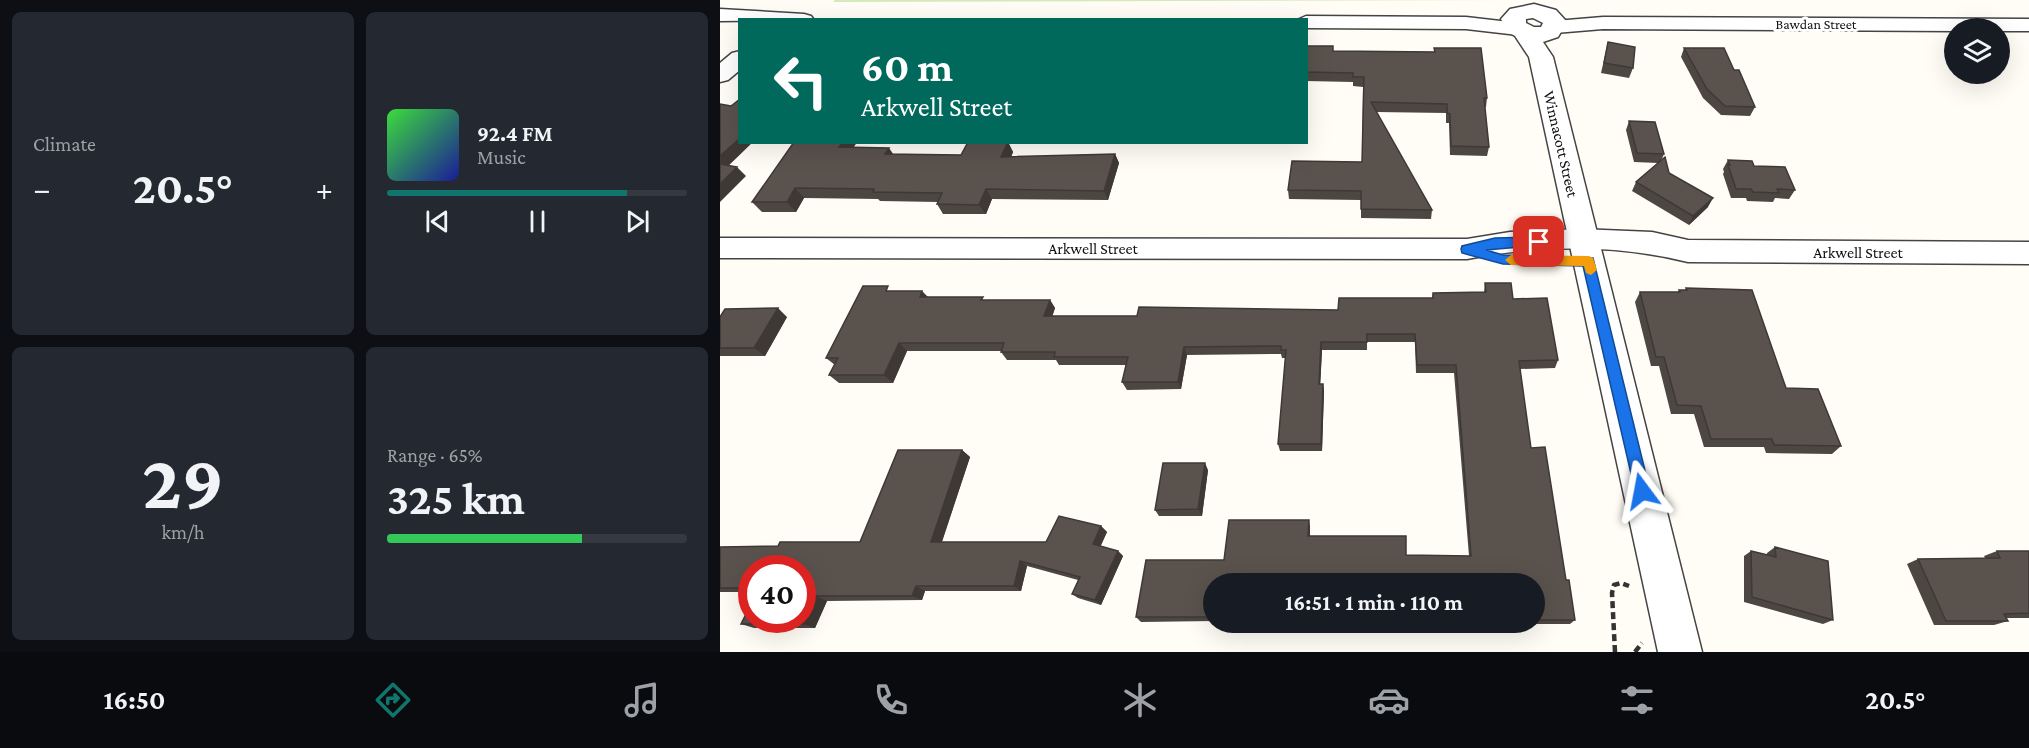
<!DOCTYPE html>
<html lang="en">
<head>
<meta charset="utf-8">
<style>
  :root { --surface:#171b24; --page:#242831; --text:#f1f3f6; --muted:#9ea1a6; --line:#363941; --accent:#0f766e }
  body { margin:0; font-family:"Crimson Pro",serif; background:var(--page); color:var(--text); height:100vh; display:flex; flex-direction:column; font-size:22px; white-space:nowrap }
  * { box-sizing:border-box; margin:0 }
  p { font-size:20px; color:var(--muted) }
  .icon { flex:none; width:33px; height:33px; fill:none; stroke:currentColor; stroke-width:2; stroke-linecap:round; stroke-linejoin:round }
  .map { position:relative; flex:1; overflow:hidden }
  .details { display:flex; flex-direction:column; gap:12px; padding:12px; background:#0d0f14; width:720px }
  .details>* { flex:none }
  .banner { position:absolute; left:18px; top:18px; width:570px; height:126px; border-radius:0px; box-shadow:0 6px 24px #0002; background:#00695c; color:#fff; overflow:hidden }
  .buttons { position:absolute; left:1224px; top:18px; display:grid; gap:12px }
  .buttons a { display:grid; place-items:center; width:66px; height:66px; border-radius:50%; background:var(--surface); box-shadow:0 6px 24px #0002; font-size:30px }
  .speed { position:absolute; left:18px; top:555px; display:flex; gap:12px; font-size:30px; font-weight:700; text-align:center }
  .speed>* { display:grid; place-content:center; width:78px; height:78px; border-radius:50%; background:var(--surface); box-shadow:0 6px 24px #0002; line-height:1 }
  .speed .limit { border:9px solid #d22; background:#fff; color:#111 }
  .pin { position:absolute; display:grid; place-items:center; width:51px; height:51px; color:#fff; margin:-26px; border-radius:12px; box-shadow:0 3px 9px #0006 }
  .me { position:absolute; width:66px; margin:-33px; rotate:347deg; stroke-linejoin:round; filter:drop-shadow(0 0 4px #0008) }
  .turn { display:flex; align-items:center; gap:21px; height:126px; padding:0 24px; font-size:27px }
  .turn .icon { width:78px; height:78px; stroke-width:2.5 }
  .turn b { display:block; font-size:42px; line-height:51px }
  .big { font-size:45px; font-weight:700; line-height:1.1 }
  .details .card { flex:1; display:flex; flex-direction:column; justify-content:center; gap:9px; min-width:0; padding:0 21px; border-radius:9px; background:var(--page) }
  .details .dial { align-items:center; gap:0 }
  .dial b { font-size:78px; line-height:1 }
  .song { display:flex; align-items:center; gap:18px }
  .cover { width:72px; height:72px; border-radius:9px; background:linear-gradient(135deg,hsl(120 70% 55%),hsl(240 70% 35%)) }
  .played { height:6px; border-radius:3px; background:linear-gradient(90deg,var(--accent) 80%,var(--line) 80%) }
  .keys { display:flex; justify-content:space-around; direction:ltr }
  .heat { display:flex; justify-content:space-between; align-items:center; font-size:33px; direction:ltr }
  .charge { height:9px; border-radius:4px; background:linear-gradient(90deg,#34c759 65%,var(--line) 0) }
  .details .tiles { flex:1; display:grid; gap:12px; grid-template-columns:repeat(2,1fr) }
  .trip { position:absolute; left:483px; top:573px; width:342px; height:60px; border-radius:30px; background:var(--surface); box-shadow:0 6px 24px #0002; font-weight:700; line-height:60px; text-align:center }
  .menu { display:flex; height:96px; justify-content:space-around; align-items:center; background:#090b0e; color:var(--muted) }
  .menu .icon { width:42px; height:42px }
  .menu .on { color:var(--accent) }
  .menu b { font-size:27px; color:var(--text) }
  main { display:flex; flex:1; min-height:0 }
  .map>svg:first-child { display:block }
  .green { fill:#d5ebbd }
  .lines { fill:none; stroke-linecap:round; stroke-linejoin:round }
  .minor-casing { stroke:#444; stroke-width:3 }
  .tertiary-casing { stroke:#444; stroke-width:3 }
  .path { stroke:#333; stroke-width:4.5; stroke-dasharray:7 4; stroke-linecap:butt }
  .minor { fill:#fff; fill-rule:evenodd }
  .tertiary { fill:#fff; fill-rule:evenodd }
  .wall { fill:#4d4742 }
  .shaded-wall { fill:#3f3936 }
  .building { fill:#5a524d; stroke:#3f3936; stroke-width:1.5 }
  .route { fill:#1a73e8; stroke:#114b97; stroke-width:1.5 }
  .slow { fill:#f59e0b }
  .labels { text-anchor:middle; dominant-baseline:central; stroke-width:6; stroke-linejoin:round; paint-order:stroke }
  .far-street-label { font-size:14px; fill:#111; stroke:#fff }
  .street-label { font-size:16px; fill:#111; stroke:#fff }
</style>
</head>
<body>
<main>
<section class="details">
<div class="tiles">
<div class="card"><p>Climate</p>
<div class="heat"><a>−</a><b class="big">20.5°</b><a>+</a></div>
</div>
<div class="card">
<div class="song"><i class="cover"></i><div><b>92.4 FM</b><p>Music</p></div></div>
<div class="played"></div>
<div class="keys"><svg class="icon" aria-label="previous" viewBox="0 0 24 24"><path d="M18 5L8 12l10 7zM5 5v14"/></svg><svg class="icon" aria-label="pause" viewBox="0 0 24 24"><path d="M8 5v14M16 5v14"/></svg><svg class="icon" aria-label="next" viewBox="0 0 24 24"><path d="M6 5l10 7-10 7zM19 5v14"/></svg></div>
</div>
<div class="card dial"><b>29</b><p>km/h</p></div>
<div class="card"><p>Range · 65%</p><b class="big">325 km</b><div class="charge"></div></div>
</div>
</section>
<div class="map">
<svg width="1309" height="652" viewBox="0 0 1309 652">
  <rect width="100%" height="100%" fill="#fffdf5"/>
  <path class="green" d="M 115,0 L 790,0 L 113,2 Z"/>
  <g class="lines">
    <g class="minor-casing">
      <path id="minor" d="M 0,9 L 84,14 L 91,16 L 94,20 L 0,21 Z
        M 586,16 L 746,17 L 798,23 L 806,24 L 809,29 L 806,34 L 798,35 L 746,29 L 586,28 L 586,20 L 577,20 Z
        M 883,17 L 1309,19 L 1309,31 L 1280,31 L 1280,28 L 1234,28 L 1234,31 L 883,29 L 835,33 L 828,31 L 824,27 L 828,23 L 835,21 Z
        M 20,51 L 20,70 L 8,80 L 0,82 L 0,63 L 12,53 Z
        M 860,229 L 932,232 L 968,240 L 1309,242 L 1309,264 L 968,262 C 896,244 819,245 747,259 L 0,258 L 0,238 L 747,239 L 790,232 Z"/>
    </g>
    <g class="tertiary-casing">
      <path id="tertiary" d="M 814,4 L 836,10 L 847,22 L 838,37 L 823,42 L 833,57 L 982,652 L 938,652 L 809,57 L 795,36 L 787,31 L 781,19 L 790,9 ZM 813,18 L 823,23 L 821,27 L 814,27 L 806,23 L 806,19 Z"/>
    </g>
    <path class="path" d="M 895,652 L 892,593 L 894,585 L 901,583 L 909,586
      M 915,652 L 922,643"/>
    <use href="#minor" class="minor"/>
    <use href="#tertiary" class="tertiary"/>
  </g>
  <path class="wall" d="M 888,42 L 913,68 L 909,78 L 881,73 Z
    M 586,46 L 613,51 L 714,52 L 714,48 L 767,98 L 766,107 L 765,107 L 769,147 L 767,156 L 730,155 L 729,123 L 726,123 L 726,113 L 656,112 L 712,210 L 711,219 L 641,218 L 641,200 L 569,199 L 568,190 L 642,162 L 643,87 L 633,86 L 633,82 L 586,81 Z
    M 964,48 L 1035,107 L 1030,116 L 1001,115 L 983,98 L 961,57 Z
    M 909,121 L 944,154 L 941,161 L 949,173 L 988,207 L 969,225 L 912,191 L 916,182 L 938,163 L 914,162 L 906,130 Z
    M 74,142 L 137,142 L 133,148 L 173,154 L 241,155 L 248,142 L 288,142 L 293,152 L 291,157 L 395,154 L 399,163 L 388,200 L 272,199 L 266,214 L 223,214 L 217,204 L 218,202 L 160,201 L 158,199 L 84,198 L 76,212 L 42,212 L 32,202 Z
    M 1008,160 L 1034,166 L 1075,190 L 1069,199 L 1055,198 L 1053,202 L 1027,201 L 1026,198 L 1011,198 L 1003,174 L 1004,172 L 1003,169 Z
    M 765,283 L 793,299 L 838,360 L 835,368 L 800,369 L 811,448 L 846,580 L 855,620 L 850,624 L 723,624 L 723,622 L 814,622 L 814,584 L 494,584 L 493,621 L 421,622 L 416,617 L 504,560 L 590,526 L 590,536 L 686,555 L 749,556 L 734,373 L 696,373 L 695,342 L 647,342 L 647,350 L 602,350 L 600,384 L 603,384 L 604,391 L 602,451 L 560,451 L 558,444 L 566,358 L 562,358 L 561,354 L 467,355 L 461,389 L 407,390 L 402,382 L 406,365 L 339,365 L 336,360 L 287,360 L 281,352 L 282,351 L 187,351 L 173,383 L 119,383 L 109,375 L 115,365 L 106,358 L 172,291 L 208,297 L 265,300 L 330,300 L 335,308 L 332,316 L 417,316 L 618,310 L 712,298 L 713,293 L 764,292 Z
    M 966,288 L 1066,388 L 1121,446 L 1112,454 L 1046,453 L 1044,447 L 984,447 L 974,414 L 951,414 L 939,366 L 931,366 L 915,302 L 920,292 L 958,292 L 959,290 L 965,290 Z
    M 0,317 L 67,317 L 45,356 L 0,356 Z
    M 242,450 L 250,457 L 222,542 L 326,542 L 381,526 L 387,532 L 380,546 L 398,551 L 403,556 L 381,605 L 358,598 L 352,594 L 358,580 L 307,566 L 301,591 L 205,591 L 202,600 L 107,601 L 95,628 L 34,628 L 21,624 L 82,620 L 32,568 L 32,592 L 0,592 L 0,547 L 58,546 L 140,542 Z
    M 488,470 L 482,516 L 439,516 L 435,510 Z
    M 1055,547 L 1113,620 L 1103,624 L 1024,602 L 1024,556 L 1031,551 L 1047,555 L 1047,553 Z
    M 1277,551 L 1309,551 L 1309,618 L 1286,618 L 1288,621 L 1274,625 L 1214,625 L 1187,564 L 1198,559 L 1265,558 L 1264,556 Z"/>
  <path class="shaded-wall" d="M 20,138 L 20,142 L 33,142 L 2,172 L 0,170 L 0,156 Z
    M 123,142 L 137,142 L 127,157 L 119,147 Z
    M 288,142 L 293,152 L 287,167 L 281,157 Z
    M 169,148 L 176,158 L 165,154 Z
    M 395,154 L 399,163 L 388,200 L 384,191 Z
    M 17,167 L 26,176 L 0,202 L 0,184 Z
    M 75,188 L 84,198 L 76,212 L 67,202 Z
    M 266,189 L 272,199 L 266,214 L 259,205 Z
    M 993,198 L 988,207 L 969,225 L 973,216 Z
    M 202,291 L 210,299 L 200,297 Z
    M 330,300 L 335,308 L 330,324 L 324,316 Z
    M 58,308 L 67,317 L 45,356 L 34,348 Z
    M 601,342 L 602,350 L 600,391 L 599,384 Z
    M 179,343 L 187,351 L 173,383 L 164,375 Z
    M 464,347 L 467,355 L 461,389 L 458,382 Z
    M 603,384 L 604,391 L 602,451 L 601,444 Z
    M 242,450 L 250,457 L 220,547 L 211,542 Z
    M 485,463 L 488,470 L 482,516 L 478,509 Z
    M 589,520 L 590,526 L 590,542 L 588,536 Z
    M 381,526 L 387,532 L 379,550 L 373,544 Z
    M 398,551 L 403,556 L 381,605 L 375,600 Z
    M 300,561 L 307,566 L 301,591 L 294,586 Z
    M 196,586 L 205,591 L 202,600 L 192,596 Z
    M 493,590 L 494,590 L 493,621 L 490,617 Z
    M 95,596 L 107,601 L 95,628 L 83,624 Z"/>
  <path class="building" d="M 888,42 L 915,47 L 913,68 L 884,63 Z
    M 586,46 L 613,46 L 613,51 L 715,52 L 714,48 L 761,48 L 767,98 L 764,98 L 769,147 L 731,146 L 730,114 L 727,113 L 727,104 L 651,102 L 712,210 L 641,209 L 641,191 L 568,190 L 572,161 L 642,162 L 644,77 L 633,77 L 633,73 L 586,72 Z
    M 964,48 L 1004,48 L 1014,70 L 1019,70 L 1035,107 L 1005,106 L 987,89 Z
    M 20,99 L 20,138 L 0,156 L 0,104 L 11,106 Z
    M 909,121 L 935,122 L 944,154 L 917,153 Z
    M 74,142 L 123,142 L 119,147 L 169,148 L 165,154 L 241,155 L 248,142 L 288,142 L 281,157 L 395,154 L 384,191 L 266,189 L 259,205 L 217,204 L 222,193 L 153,192 L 154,189 L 75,188 L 67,202 L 32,202 Z
    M 945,157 L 949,173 L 993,198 L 973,216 L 916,182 Z
    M 1008,160 L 1032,161 L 1034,166 L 1065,167 L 1075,190 L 1057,189 L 1059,193 L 1033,192 L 1031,189 L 1016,189 L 1008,165 L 1010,165 Z
    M 0,164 L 17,167 L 0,184 Z
    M 765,283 L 791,283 L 793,299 L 827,298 L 838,360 L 799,361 L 811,448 L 825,447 L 846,580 L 849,580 L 855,620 L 814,620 L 814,584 L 494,584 L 490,617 L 416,617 L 426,560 L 504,560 L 509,520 L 589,520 L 588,536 L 686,536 L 686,555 L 751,556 L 736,365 L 697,365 L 695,334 L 647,334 L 647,342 L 601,342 L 599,384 L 603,384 L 601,444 L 558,444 L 566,350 L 561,350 L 561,346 L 464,347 L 458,382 L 402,382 L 408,357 L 334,357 L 335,352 L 281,352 L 284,343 L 179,343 L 164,375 L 109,375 L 118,358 L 106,358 L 143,286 L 168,286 L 166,291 L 202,291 L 200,297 L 263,297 L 261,300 L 330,300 L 324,316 L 417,316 L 419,307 L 618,310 L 619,298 L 713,298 L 713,293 L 766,292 Z
    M 966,288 L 1032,290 L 1066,388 L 1098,389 L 1121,446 L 1054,445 L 1052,439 L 991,439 L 981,406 L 957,405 L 944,357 L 936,357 L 920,292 L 960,292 L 959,290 L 967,290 Z
    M 58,308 L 34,348 L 0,348 L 0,317 L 5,309 Z
    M 178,450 L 242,450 L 211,542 L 326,542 L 339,516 L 381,526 L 373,544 L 398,551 L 375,600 L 352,594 L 360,577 L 300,561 L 294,586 L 196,586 L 192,596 L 95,596 L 83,624 L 21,624 L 32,602 L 32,620 L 82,620 L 82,568 L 32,568 L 32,588 L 0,588 L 0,547 L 58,546 L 60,542 L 140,542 Z
    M 443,463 L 485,463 L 478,509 L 435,510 Z
    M 1055,547 L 1108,561 L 1113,620 L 1032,597 L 1031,551 L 1056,557 Z
    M 1277,551 L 1309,551 L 1309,613 L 1284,614 L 1288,621 L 1226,621 L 1198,559 L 1280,558 Z"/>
  <path class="route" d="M 819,237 L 826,242 L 824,245 L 766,250 L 783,255 L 873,258 L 930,491 L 928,496 L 922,499 L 917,496 L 915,491 L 863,266 L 783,264 L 742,253 L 741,249 L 742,246 L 775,238 Z"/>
  <path class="slow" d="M 791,255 L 869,256 L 873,258 L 877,270 L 871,275 L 866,273 L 864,266 L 791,265 L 785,260 Z"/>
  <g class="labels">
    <g class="far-street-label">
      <text x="1096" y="24">Bawdan Street</text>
    </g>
    <g class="street-label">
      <text transform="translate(841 144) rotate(77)">Winnacott Street</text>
      <text x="373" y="248">Arkwell Street</text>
      <text x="1138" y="252">Arkwell Street</text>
    </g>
  </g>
</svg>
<div class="buttons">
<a><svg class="icon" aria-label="layers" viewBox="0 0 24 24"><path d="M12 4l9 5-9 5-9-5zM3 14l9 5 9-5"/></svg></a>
</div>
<div class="speed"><div class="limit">40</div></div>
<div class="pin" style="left:819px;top:242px;background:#d93025"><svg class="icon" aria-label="arrive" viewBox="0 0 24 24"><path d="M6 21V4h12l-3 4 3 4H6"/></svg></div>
<svg class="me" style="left:922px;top:491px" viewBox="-20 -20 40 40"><path d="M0-17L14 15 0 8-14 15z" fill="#1a73e8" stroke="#fff" stroke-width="4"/></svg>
<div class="trip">16:51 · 1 min · 110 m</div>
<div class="banner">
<div class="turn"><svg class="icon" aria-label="left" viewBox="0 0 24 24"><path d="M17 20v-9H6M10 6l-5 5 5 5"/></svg><div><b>60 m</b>Arkwell Street</div></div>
</div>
</div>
</main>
<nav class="menu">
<b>16:50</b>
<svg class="icon on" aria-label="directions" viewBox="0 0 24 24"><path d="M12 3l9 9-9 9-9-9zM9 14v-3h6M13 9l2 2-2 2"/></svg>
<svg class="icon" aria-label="music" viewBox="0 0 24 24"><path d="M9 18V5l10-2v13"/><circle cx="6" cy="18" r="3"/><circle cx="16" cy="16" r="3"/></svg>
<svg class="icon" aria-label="phone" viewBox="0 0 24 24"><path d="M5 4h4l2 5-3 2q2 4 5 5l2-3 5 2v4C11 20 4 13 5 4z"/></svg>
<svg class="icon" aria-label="climate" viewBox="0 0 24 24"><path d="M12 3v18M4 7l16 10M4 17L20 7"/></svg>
<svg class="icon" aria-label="car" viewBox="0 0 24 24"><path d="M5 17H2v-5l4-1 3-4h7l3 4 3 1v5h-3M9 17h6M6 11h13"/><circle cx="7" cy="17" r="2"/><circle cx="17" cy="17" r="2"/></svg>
<svg class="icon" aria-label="filters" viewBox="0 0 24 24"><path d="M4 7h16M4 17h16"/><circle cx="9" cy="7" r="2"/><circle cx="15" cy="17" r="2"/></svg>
<b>20.5°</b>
</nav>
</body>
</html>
